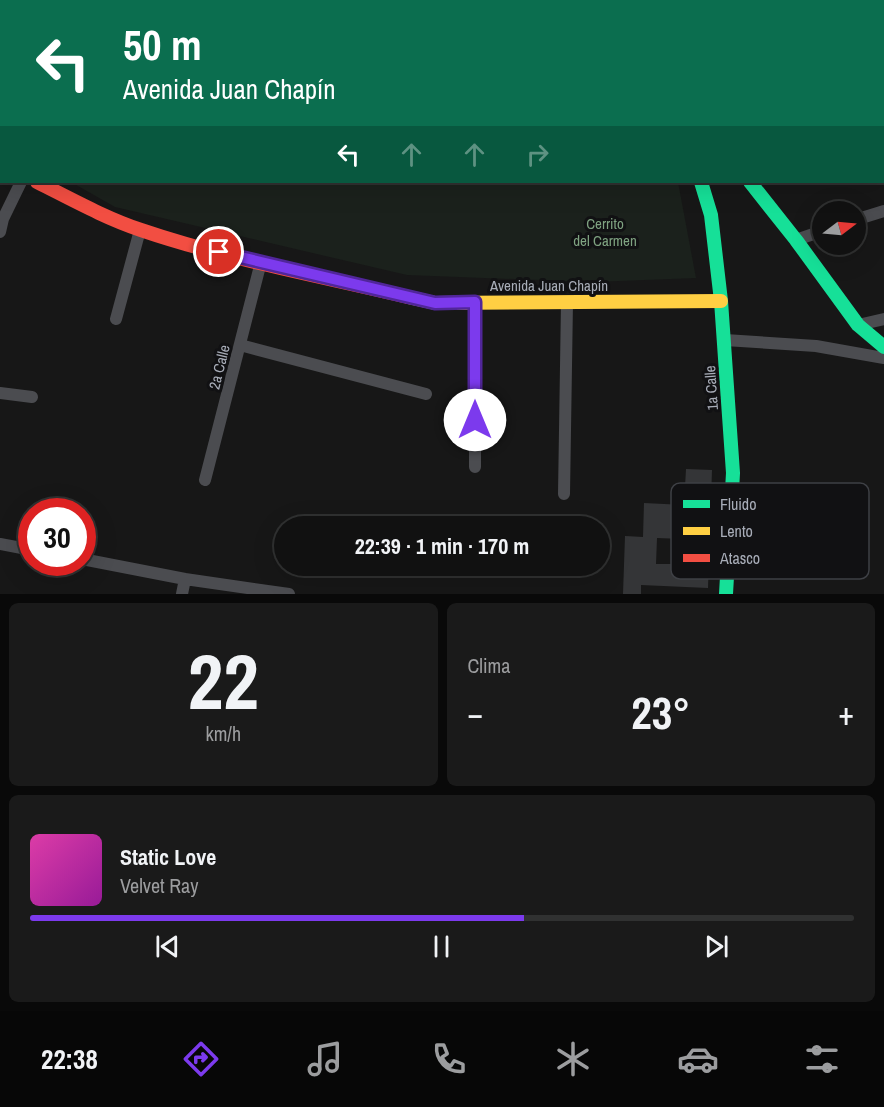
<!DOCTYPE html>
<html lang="es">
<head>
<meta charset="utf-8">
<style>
  :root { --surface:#111; --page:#1a1a1a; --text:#f1f3f6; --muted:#9c9d9f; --line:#303131; --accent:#7c3aed }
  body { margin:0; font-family:"Archivo Narrow",sans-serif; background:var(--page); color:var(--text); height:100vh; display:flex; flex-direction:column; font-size:22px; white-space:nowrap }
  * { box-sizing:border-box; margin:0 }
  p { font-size:20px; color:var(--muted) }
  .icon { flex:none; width:33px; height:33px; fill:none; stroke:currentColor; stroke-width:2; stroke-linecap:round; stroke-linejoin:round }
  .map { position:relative; height:594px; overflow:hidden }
  .side { display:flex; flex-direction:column; gap:9px; padding:9px; background:#090909; flex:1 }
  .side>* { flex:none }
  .top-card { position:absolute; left:0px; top:0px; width:885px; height:183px; box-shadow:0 6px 24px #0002,0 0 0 2px var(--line); background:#0b6e4f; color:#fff; overflow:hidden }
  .needle { width:39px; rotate:74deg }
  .buttons { position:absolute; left:812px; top:201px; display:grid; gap:12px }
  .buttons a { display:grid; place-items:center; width:54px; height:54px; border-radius:50%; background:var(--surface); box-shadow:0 6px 24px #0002,0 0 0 2px var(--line); font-size:30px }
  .speed { position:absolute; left:18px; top:498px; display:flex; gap:12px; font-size:30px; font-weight:700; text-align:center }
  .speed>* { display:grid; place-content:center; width:78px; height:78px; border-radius:50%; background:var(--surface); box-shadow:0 6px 24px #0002,0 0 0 2px var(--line); line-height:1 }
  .speed .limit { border:9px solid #d22; background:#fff; color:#111 }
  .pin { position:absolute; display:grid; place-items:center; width:51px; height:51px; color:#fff; margin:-26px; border:3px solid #fff; border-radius:50%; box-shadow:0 2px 6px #0007 }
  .me { position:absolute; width:66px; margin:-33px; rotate:0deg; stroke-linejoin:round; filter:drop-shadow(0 0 4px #0008) }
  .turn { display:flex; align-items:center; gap:21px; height:126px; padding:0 24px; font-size:27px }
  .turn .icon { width:78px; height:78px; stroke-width:2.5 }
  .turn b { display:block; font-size:42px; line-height:51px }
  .lanes { display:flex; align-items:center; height:57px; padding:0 24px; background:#0003; justify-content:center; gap:30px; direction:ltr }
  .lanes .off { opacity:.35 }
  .big { font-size:45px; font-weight:700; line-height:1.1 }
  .side .tile { flex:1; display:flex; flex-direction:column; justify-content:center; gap:9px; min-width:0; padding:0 21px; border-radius:9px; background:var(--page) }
  .side .dial { align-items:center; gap:0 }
  .dial b { font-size:78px; line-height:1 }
  .song { display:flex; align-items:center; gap:18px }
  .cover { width:72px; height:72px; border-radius:9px; background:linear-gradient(135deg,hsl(320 70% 55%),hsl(300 70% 35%)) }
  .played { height:6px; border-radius:3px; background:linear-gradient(90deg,var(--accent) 60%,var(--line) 60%) }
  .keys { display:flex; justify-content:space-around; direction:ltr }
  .heat { display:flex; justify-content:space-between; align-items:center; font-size:33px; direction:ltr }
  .side .tiles { flex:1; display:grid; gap:9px; grid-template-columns:1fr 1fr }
  .tile:last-child { grid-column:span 2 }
  .trip { position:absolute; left:274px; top:516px; width:336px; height:60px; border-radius:30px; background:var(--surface); box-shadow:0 6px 24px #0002,0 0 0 2px var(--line); font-weight:700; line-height:60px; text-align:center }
  .tabs { display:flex; height:96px; justify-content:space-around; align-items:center; background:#070707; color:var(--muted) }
  .tabs .icon { width:42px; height:42px }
  .tabs .selected { color:var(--accent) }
  .tabs b { font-size:27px; color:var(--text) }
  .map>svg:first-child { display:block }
  .green { fill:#1b211c }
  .building { fill:#343537; fill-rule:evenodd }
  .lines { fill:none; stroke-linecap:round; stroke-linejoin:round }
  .street { stroke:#4b4c50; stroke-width:12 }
  .fast { stroke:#16e098; stroke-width:14 }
  .slow { stroke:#ffcf43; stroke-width:14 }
  .jam { stroke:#f24e42; stroke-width:14 }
  .route-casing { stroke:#51269a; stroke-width:15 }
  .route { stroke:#7c3aed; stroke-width:10 }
  .labels { text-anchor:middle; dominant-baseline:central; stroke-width:6; stroke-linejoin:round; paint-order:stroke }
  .park-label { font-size:15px; fill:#7fa381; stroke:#111113 }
  .street-label { font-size:15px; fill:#a8adb8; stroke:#111113 }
  .key { fill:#111113; stroke:#3e4045; stroke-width:1.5 }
  .key-label { font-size:16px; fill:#a8adb8 }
</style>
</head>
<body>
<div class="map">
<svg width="884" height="594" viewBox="0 0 884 594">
  <rect width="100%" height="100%" fill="#171717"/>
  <path class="green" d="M 68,0 L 545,0 L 546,1 L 68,2 Z
    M 71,182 L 678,182 L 696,278 L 593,282 L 407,275 L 115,207 Z"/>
  <path class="building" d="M 686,469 L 712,470 L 708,588 L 641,585 L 641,594 L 623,594 L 625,536 L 643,537 L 644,503 L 684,505 ZM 657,538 L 683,539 L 682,564 L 656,564 Z"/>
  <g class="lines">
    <path class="street" d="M 50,0 L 50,2
      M 750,0 L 750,2
      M 0,34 L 2,34
      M 0,162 L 2,163
      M 855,220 L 884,211
      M 0,232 L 3,219 L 21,182
      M 796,240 L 822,231
      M 475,302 L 475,467
      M 116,319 L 140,230
      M 858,325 L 884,319
      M 725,340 L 816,346 L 884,358
      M 240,345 L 426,394
      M 0,393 L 32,397
      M 205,480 L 261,262
      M 564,494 L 567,302
      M 0,544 L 32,550
      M 82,559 L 185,579 L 289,594
      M 182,594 L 185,579"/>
    <path class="fast" d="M 582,0 L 583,2
      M 701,182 L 711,215 L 721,301 L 733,473 L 726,594
      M 750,182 L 796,240 L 858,325 L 884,347"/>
    <path class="slow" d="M 408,297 L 435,303 L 721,301"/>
    <path class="jam" d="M 37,182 C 71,199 105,218 141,230 C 226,259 320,276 408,297"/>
  </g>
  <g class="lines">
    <g class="route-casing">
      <path id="route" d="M 219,252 L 435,303 L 475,302 L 475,420"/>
    </g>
    <use href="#route" class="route"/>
  </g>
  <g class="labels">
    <g class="park-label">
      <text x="605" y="223">Cerrito<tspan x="605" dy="17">del Carmen</tspan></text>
    </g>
    <g class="street-label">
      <text x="549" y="285">Avenida Juan Chapín</text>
      <text transform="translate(219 367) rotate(-76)">2a Calle</text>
      <text transform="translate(711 388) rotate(-94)">1a Calle</text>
    </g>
  </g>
  <rect x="671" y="483" width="198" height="96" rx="9" class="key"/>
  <rect x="683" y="500" width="27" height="8" fill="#16e098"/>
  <rect x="683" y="527" width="27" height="8" fill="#ffcf43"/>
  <rect x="683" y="554" width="27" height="8" fill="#f24e42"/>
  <g class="key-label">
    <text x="720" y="510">Fluido</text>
    <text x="720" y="537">Lento</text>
    <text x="720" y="564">Atasco</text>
  </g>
</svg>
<div class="buttons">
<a><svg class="needle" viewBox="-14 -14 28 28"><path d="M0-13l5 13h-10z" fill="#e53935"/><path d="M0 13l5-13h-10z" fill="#9c9d9f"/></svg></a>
</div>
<div class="speed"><div class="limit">30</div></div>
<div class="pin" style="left:219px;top:252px;background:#d93025"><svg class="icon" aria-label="arrive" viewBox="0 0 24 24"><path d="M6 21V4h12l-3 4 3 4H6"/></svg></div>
<svg class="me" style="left:475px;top:420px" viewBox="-20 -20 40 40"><circle r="19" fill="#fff"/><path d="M0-13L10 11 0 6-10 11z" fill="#7c3aed"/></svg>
<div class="trip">22:39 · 1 min · 170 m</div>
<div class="top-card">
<div class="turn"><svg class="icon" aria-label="left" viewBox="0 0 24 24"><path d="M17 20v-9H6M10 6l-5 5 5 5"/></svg><div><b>50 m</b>Avenida Juan Chapín</div></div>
<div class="lanes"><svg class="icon" aria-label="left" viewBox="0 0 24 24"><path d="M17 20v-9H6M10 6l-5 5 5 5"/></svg><svg class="icon off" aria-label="ahead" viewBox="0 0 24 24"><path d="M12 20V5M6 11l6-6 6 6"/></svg><svg class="icon off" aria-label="ahead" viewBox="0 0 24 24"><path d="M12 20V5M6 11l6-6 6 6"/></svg><svg class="icon off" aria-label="right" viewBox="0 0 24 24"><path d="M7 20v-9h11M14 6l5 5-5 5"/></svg></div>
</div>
</div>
<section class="side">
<div class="tiles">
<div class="tile dial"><b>22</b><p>km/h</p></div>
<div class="tile"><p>Clima</p>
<div class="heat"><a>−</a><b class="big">23°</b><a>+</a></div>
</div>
<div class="tile">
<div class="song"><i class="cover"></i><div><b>Static Love</b><p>Velvet Ray</p></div></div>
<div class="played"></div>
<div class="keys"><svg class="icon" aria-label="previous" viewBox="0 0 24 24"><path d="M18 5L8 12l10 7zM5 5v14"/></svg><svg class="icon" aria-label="pause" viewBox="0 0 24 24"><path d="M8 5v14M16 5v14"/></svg><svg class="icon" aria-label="next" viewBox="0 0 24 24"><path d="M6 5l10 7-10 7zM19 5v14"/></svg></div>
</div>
</div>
</section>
<nav class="tabs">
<b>22:38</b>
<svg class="icon selected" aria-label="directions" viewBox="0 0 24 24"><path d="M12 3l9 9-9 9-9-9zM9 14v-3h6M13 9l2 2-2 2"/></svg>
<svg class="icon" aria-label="music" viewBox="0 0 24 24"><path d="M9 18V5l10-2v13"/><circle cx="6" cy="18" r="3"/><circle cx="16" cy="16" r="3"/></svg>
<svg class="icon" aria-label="phone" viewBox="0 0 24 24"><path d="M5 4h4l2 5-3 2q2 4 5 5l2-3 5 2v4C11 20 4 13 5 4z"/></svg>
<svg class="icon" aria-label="climate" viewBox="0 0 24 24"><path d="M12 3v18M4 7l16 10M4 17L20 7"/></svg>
<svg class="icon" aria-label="car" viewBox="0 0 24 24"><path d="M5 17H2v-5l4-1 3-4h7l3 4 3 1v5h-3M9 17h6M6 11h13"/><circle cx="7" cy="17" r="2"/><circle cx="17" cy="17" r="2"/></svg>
<svg class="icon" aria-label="filters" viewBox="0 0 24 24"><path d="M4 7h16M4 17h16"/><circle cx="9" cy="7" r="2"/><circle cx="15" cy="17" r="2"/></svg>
</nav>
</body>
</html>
